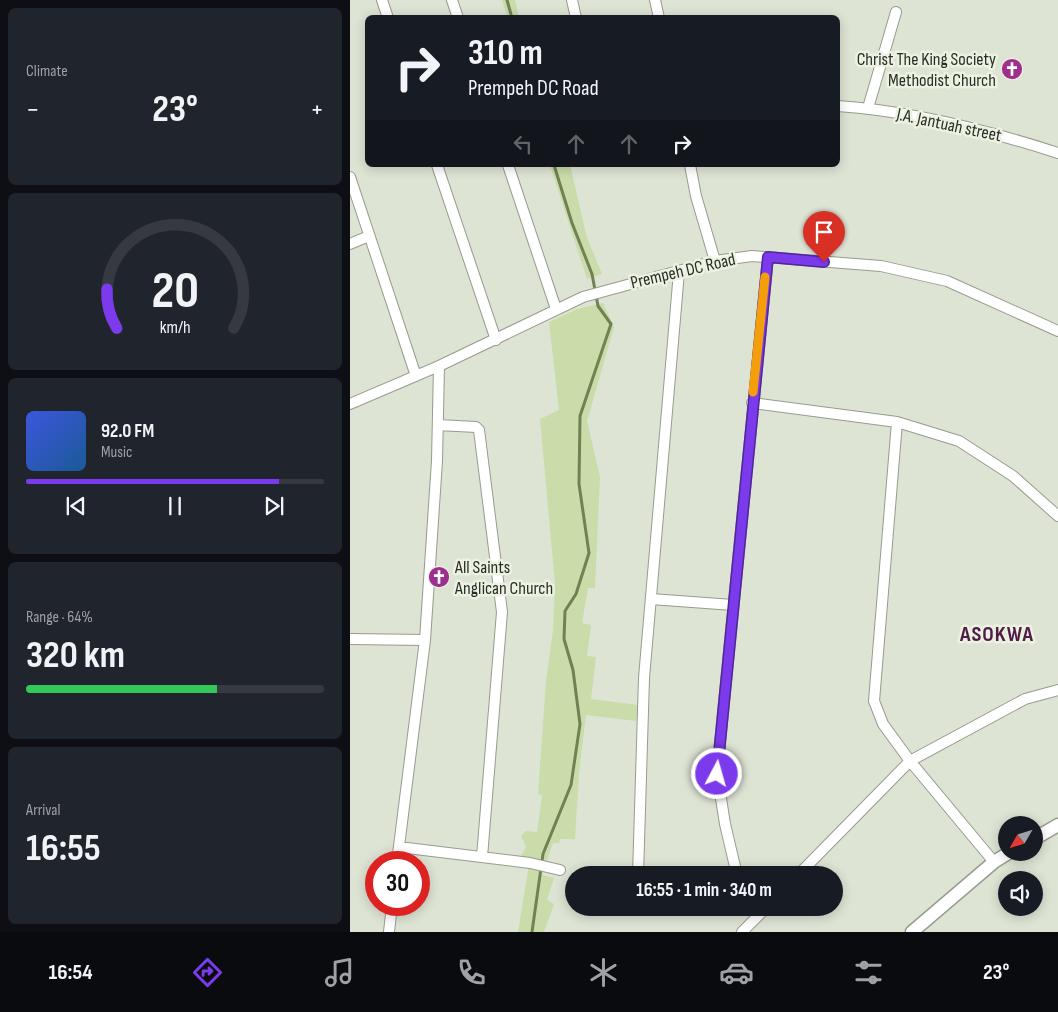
<!DOCTYPE html>
<html lang="en">
<head>
<meta charset="utf-8">
<style>
  :root { --surface:#171b24; --page:#20242c; --text:#f1f3f6; --muted:#9ea1a6; --line:#363941; --accent:#7c3aed }
  body { margin:0; font-family:"Sofia Sans Condensed",sans-serif; background:var(--page); color:var(--text); height:100vh; display:flex; flex-direction:column; font-size:19px; white-space:nowrap }
  * { box-sizing:border-box; margin:0 }
  p { font-size:16px; color:var(--muted) }
  .icon { flex:none; width:28px; height:28px; fill:none; stroke:currentColor; stroke-width:2; stroke-linecap:round; stroke-linejoin:round }
  .map { position:relative; flex:1; overflow:hidden }
  .details { display:flex; flex-direction:column; gap:8px; padding:8px; background:#0d0f14; width:350px }
  .details>* { flex:none }
  .top-card { position:absolute; left:15px; top:15px; width:475px; height:152px; border-radius:8px; box-shadow:0 2px 12px #0003; background:#171b24; color:var(--text); overflow:hidden }
  .needle { width:32px; rotate:231deg }
  .fabs { position:absolute; left:648px; top:816px; display:grid; gap:10px }
  .fabs a { display:grid; place-items:center; width:45px; height:45px; border-radius:50%; background:var(--surface); box-shadow:0 2px 12px #0003; font-size:25px }
  .speed { position:absolute; left:15px; top:851px; display:flex; gap:10px; font-size:25px; font-weight:700; text-align:center }
  .speed>* { display:grid; place-content:center; width:65px; height:65px; border-radius:50%; background:var(--surface); box-shadow:0 2px 12px #0003; line-height:1 }
  .speed .limit { border:8px solid #d22; background:#fff; color:#111 }
  .pin { position:absolute; display:grid; place-items:center; width:42px; height:42px; color:#fff; margin:-51px -21px; border-radius:50% 50% 50% 0; rotate:-45deg; box-shadow:0 0 5px #0007 }
  .pin .icon { rotate:45deg }
  .me { position:absolute; width:55px; margin:-28px; rotate:6deg; stroke-linejoin:round; filter:drop-shadow(0 0 4px #0008) }
  .turn { display:flex; align-items:center; gap:18px; height:105px; padding:0 20px; font-size:22px }
  .turn .icon { width:65px; height:65px; stroke-width:2.5 }
  .turn b { display:block; font-size:35px; line-height:42px }
  .lanes { display:flex; align-items:center; height:48px; padding:0 20px; background:#0003; justify-content:center; gap:25px; direction:ltr }
  .lanes .off { opacity:.35 }
  .big { font-size:38px; font-weight:700; line-height:1.1 }
  .details .card { flex:1; display:flex; flex-direction:column; justify-content:center; gap:8px; min-width:0; padding:0 18px; border-radius:8px; background:var(--page) }
  .details .dial { align-items:center; gap:0 }
  .dial svg { height:130px; overflow:visible; fill:none; stroke:var(--line); stroke-width:7; stroke-linecap:round; text-anchor:middle }
  .dial text { fill:var(--text); stroke:none }
  .song { display:flex; align-items:center; gap:15px }
  .cover { width:60px; height:60px; border-radius:8px; background:linear-gradient(135deg,hsl(230 70% 55%),hsl(210 70% 35%)) }
  .played { height:5px; border-radius:2px; background:linear-gradient(90deg,var(--accent) 85%,var(--line) 85%) }
  .keys { display:flex; justify-content:space-around; direction:ltr }
  .heat { display:flex; justify-content:space-between; align-items:center; font-size:28px; direction:ltr }
  .charge { height:8px; border-radius:4px; background:linear-gradient(90deg,#34c759 64%,var(--line) 0) }
  .trip { position:absolute; left:215px; top:866px; width:278px; height:50px; border-radius:25px; background:var(--surface); box-shadow:0 2px 12px #0003; font-weight:700; line-height:50px; text-align:center }
  .menu { display:flex; height:80px; justify-content:space-around; align-items:center; background:#090b0e; color:var(--muted) }
  .menu .icon { width:35px; height:35px }
  .menu .selected { color:var(--accent) }
  .menu b { font-size:22px; color:var(--text) }
  main { display:flex; flex:1; min-height:0 }
  .map>svg:first-child { display:block }
  .grass { fill:#c9dca9 }
  .lines { fill:none; stroke-linecap:round; stroke-linejoin:round }
  .stream { stroke:#718252; stroke-width:3 }
  .minor-casing { stroke:#969c8d; stroke-width:12 }
  .tertiary-casing { stroke:#969c8d; stroke-width:15 }
  .minor { stroke:#fff; stroke-width:10 }
  .tertiary { stroke:#fff; stroke-width:12 }
  .route-casing { stroke:#51269a; stroke-width:12 }
  .route { stroke:#7c3aed; stroke-width:9 }
  .slow { stroke:#f59e0b; stroke-width:9 }
  .labels { text-anchor:middle; dominant-baseline:central; stroke-width:5; stroke-linejoin:round; paint-order:stroke }
  .poi-label { font-size:18px; fill:#2a2d27; stroke:#ebf2e1; text-anchor:end }
  .street-label { font-size:18px; fill:#2a2d27; stroke:#ebf2e1 }
  .district-label { font-size:22px; font-weight:bold; letter-spacing:1px; fill:#501b47; stroke:#ebf2e1 }
</style>
</head>
<body>
<main>
<section class="details">
<div class="card"><p>Climate</p>
<div class="heat"><a>−</a><b class="big">23°</b><a>+</a></div>
</div>
<div class="card dial"><svg viewBox="0 0 100 80">
<path d="M14 69A42 42 0 1 1 86 69"/>
<path d="M14 69A42 42 0 0 1 8 45" stroke="#7c3aed"/>
<text x="50" y="56" font-size="32" font-weight="700">20</text>
<text x="50" y="72" font-size="11">km/h</text>
</svg></div>
<div class="card">
<div class="song"><i class="cover"></i><div><b>92.0 FM</b><p>Music</p></div></div>
<div class="played"></div>
<div class="keys"><svg class="icon" aria-label="previous" viewBox="0 0 24 24"><path d="M18 5L8 12l10 7zM5 5v14"/></svg><svg class="icon" aria-label="pause" viewBox="0 0 24 24"><path d="M8 5v14M16 5v14"/></svg><svg class="icon" aria-label="next" viewBox="0 0 24 24"><path d="M6 5l10 7-10 7zM19 5v14"/></svg></div>
</div>
<div class="card"><p>Range · 64%</p><b class="big">320 km</b><div class="charge"></div></div>
<div class="card"><p>Arrival</p><b class="big">16:55</b></div>
</section>
<div class="map">
<svg width="708" height="932" viewBox="0 0 708 932">
  <rect width="100%" height="100%" fill="#dee4d4"/>
  <path class="grass" d="M 152,0 L 165,0 L 169,17 L 157,17 Z
    M 200,165 L 220,165 L 237,238 L 252,274 L 237,279 Z
    M 253,303 L 264,327 L 237,421 L 250,477 L 245,588 L 238,588 L 232,623 L 241,625 L 237,656 L 246,657 L 241,699 L 288,705 L 286,721 L 236,715 L 229,773 L 225,839 L 210,839 L 209,843 L 203,843 L 192,875 L 204,878 L 197,900 L 204,904 L 194,932 L 168,932 L 180,859 L 171,856 L 176,847 L 171,836 L 176,831 L 187,832 L 192,795 L 188,794 L 196,682 L 203,630 L 205,584 L 190,419 L 209,410 L 199,322 L 227,309 Z"/>
  <g class="lines">
    <path class="stream" d="M 157,0 L 162,18
      M 182,932 L 193,854 L 221,785 L 230,724 L 223,670 L 214,639 L 215,611 L 226,594 L 239,553 L 229,484 L 230,416 L 261,324 L 248,306 L 242,274 L 222,223 L 204,165"/>
    <g class="minor-casing">
      <path id="minor" d="M 32,0 L 38,18
        M 102,0 L 108,18
        M 222,0 L 226,18
        M 305,0 L 309,18
        M 488,106 C 562,111 637,130 708,153
        M 518,108 L 546,12
        M 87,165 L 146,340
        M 158,165 L 206,309
        M 340,165 L 346,196 L 365,261
        M 0,177 L 66,376
        M 0,244 L 19,236
        M 402,403 L 547,422 L 609,441 L 663,476 L 708,516
        M 0,404 L 89,366 L 233,297 L 365,261 L 402,256 L 531,266 L 597,281 L 708,331
        M 547,422 L 524,701 L 533,724 L 560,761 L 644,862
        M 88,425 L 126,427 L 129,430 L 152,612 L 132,857
        M 301,599 L 383,605
        M 0,639 L 75,640
        M 49,847 L 180,863 L 210,870
        M 47,862 L 75,640 L 87,461 L 89,366
        M 288,875 L 294,678 L 329,272
        M 387,875 L 375,824 L 367,773 L 418,257
        M 448,875 L 560,761 L 675,699 L 708,690
        M 39,932 L 42,905
        M 392,932 L 416,908"/>
    </g>
    <g class="tertiary-casing">
      <path id="tertiary" d="M 684,839 L 708,825
        M 562,932 L 644,862 L 660,852"/>
    </g>
    <use href="#minor" class="minor"/>
    <use href="#tertiary" class="tertiary"/>
  </g>
  <g class="lines">
    <g class="route-casing">
      <path id="route" d="M 367,774 L 418,257 L 474,262"/>
    </g>
    <use href="#route" class="route"/>
    <path class="slow" d="M 403,392 L 415,277"/>
  </g>
  <defs>
    <g id="church-disc" transform="scale(1.125)"><circle r="9.5" fill="#9e2f8e" stroke="#ebf2e1"/><path d="M-1.2-6h2.4v3.5h3.3v2.4h-3.3V6h-2.4V-.1h-3.3v-2.4h3.3Z" fill="#fff"/></g>
  </defs>
  <g fill-rule="evenodd">
    <use href="#church-disc" x="662" y="69"/>
    <use href="#church-disc" x="89" y="577"/>
  </g>
  <g class="labels">
    <g class="poi-label">
      <text x="646" y="59">Christ The King Society<tspan x="646" dy="21">Methodist Church</tspan></text>
      <text x="105" y="567" text-anchor="start">All Saints<tspan x="105" dy="21">Anglican Church</tspan></text>
    </g>
    <g class="street-label">
      <text transform="translate(599 125) rotate(12)">J.A. Jantuah street</text>
      <text transform="translate(333 271) rotate(-13)">Prempeh DC Road</text>
    </g>
    <g class="district-label">
      <text x="647" y="634">ASOKWA</text>
    </g>
  </g>
</svg>
<div class="fabs">
<a><svg class="needle" viewBox="-14 -14 28 28"><path d="M0-13l5 13h-10z" fill="#e53935"/><path d="M0 13l5-13h-10z" fill="#9ea1a6"/></svg></a>
<a><svg class="icon" aria-label="sound" viewBox="0 0 24 24"><path d="M4 9h4l5-4v14l-5-4H4zM17 9q2 3 0 6"/></svg></a>
</div>
<div class="speed"><div class="limit">30</div></div>
<div class="pin" style="left:474px;top:262px;background:#d93025"><svg class="icon" aria-label="arrive" viewBox="0 0 24 24"><path d="M6 21V4h12l-3 4 3 4H6"/></svg></div>
<svg class="me" style="left:367px;top:774px" viewBox="-20 -20 40 40"><circle r="17" fill="#7c3aed" stroke="#fff" stroke-width="3"/><path d="M0-11L8 9 0 5-8 9z" fill="#fff"/></svg>
<div class="trip">16:55 · 1 min · 340 m</div>
<div class="top-card">
<div class="turn"><svg class="icon" aria-label="right" viewBox="0 0 24 24"><path d="M7 20v-9h11M14 6l5 5-5 5"/></svg><div><b>310 m</b>Prempeh DC Road</div></div>
<div class="lanes"><svg class="icon off" aria-label="left" viewBox="0 0 24 24"><path d="M17 20v-9H6M10 6l-5 5 5 5"/></svg><svg class="icon off" aria-label="ahead" viewBox="0 0 24 24"><path d="M12 20V5M6 11l6-6 6 6"/></svg><svg class="icon off" aria-label="ahead" viewBox="0 0 24 24"><path d="M12 20V5M6 11l6-6 6 6"/></svg><svg class="icon" aria-label="right" viewBox="0 0 24 24"><path d="M7 20v-9h11M14 6l5 5-5 5"/></svg></div>
</div>
</div>
</main>
<nav class="menu">
<b>16:54</b>
<svg class="icon selected" aria-label="directions" viewBox="0 0 24 24"><path d="M12 3l9 9-9 9-9-9zM9 14v-3h6M13 9l2 2-2 2"/></svg>
<svg class="icon" aria-label="music" viewBox="0 0 24 24"><path d="M9 18V5l10-2v13"/><circle cx="6" cy="18" r="3"/><circle cx="16" cy="16" r="3"/></svg>
<svg class="icon" aria-label="phone" viewBox="0 0 24 24"><path d="M5 4h4l2 5-3 2q2 4 5 5l2-3 5 2v4C11 20 4 13 5 4z"/></svg>
<svg class="icon" aria-label="climate" viewBox="0 0 24 24"><path d="M12 3v18M4 7l16 10M4 17L20 7"/></svg>
<svg class="icon" aria-label="car" viewBox="0 0 24 24"><path d="M5 17H2v-5l4-1 3-4h7l3 4 3 1v5h-3M9 17h6M6 11h13"/><circle cx="7" cy="17" r="2"/><circle cx="17" cy="17" r="2"/></svg>
<svg class="icon" aria-label="filters" viewBox="0 0 24 24"><path d="M4 7h16M4 17h16"/><circle cx="9" cy="7" r="2"/><circle cx="15" cy="17" r="2"/></svg>
<b>23°</b>
</nav>
</body>
</html>
